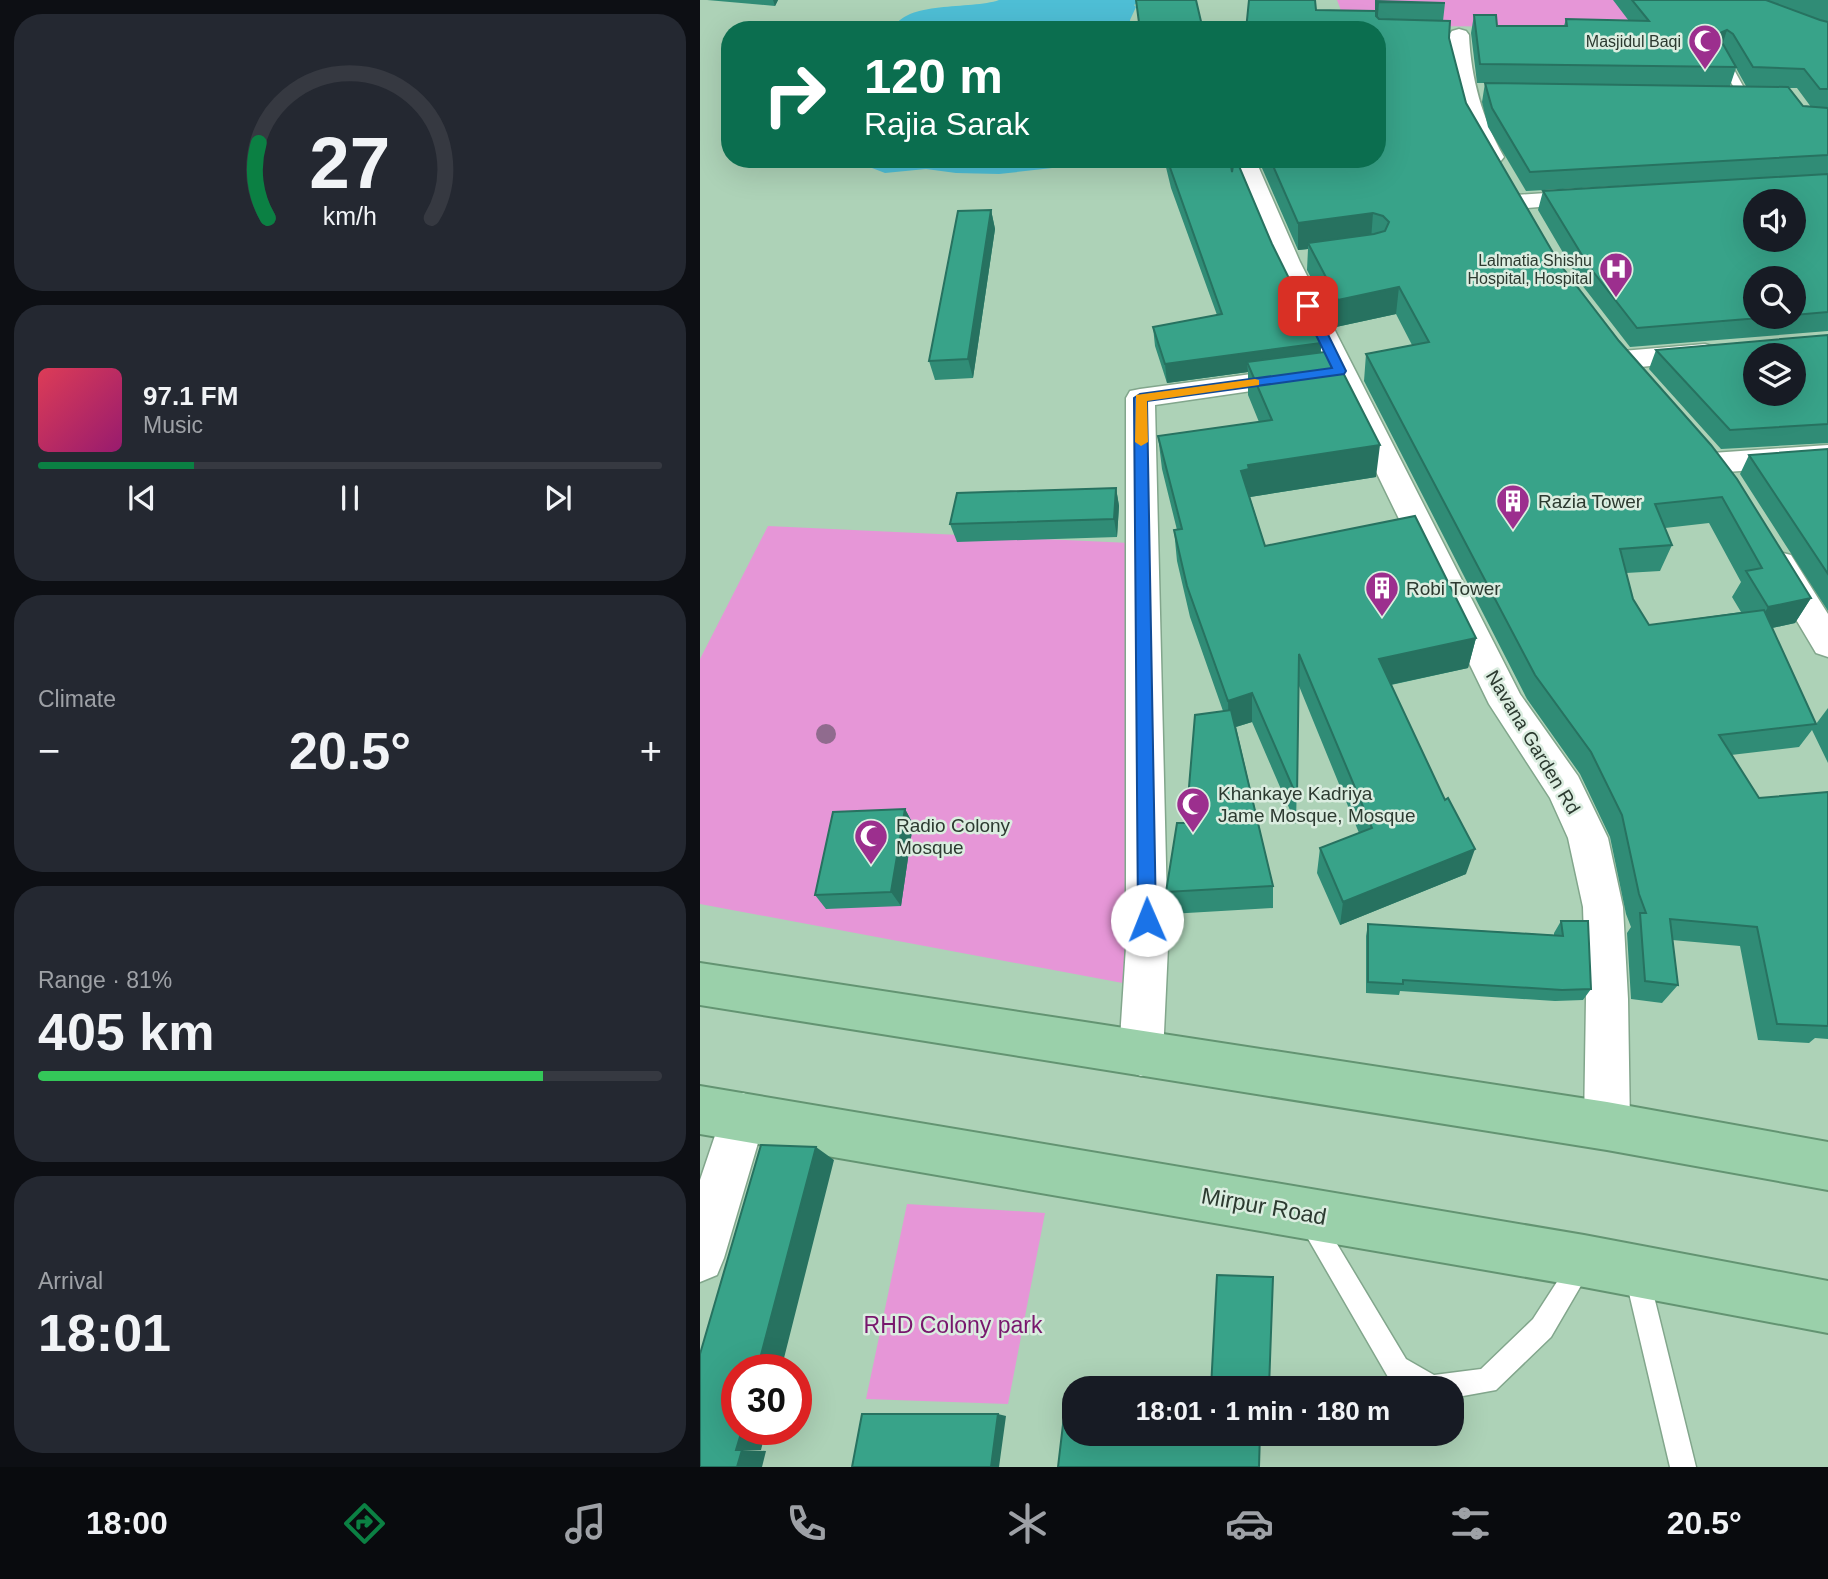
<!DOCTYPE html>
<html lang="en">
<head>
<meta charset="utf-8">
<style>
  :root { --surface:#171b24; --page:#242831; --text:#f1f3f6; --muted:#9ea1a6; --line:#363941; --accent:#0b8043 }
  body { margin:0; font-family:Arial,sans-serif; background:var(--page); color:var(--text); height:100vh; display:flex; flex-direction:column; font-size:26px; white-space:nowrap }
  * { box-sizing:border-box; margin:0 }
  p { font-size:23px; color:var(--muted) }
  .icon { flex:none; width:38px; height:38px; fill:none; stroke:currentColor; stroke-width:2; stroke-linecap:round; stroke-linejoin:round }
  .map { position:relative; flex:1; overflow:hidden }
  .sheet { display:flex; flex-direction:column; gap:14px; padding:14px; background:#0d0f14; width:700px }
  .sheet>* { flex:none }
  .guide { position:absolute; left:21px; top:21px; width:665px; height:147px; border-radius:28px; box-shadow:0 7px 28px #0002; background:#0b6e4f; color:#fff; overflow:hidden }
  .controls { position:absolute; left:1043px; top:189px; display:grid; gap:14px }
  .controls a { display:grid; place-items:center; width:63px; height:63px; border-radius:50%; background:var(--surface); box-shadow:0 7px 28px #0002; font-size:35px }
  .speed { position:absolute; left:21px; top:1354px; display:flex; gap:14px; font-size:35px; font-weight:700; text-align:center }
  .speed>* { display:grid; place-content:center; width:91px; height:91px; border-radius:50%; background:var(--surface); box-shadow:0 7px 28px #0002; line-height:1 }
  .speed .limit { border:10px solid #d22; background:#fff; color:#111 }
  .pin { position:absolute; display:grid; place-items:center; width:60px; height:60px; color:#fff; margin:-30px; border-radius:14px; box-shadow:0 4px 10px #0006 }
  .me { position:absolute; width:77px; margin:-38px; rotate:359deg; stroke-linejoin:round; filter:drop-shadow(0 0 5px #0008) }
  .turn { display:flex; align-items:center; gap:24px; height:147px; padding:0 28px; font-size:32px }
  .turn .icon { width:91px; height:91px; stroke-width:2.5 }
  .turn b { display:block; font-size:49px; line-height:60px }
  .big { font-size:52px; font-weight:700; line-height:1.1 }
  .sheet .widget { flex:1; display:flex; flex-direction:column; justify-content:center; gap:10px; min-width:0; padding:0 24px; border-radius:28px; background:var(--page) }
  .sheet .dial { align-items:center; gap:0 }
  .dial svg { height:182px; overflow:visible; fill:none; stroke:var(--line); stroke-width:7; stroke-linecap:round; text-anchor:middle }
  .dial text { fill:var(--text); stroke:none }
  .song { display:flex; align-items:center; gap:21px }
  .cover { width:84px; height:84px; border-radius:10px; background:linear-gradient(135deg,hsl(350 70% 55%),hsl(320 70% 35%)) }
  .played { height:7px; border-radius:4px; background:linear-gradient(90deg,var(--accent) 25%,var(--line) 25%) }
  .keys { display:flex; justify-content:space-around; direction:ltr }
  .heat { display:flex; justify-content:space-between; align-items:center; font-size:38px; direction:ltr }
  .charge { height:10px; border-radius:5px; background:linear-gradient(90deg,#34c759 81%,var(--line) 0) }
  .trip { position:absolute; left:362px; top:1376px; width:402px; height:70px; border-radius:28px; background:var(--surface); box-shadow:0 7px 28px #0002; font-weight:700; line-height:70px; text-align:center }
  .dock { display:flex; height:112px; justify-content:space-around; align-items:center; background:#090b0e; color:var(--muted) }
  .dock .icon { width:49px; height:49px }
  .dock .current { color:var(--accent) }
  .dock b { font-size:32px; color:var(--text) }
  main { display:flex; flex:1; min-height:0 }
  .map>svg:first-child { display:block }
  .green { fill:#e696d7 }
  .water { fill:#4ebed5 }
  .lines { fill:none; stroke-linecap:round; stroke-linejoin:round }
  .service-casing { stroke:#82a68c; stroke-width:3 }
  .minor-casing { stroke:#82a68c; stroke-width:3 }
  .trunk-casing { stroke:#639472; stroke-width:4 }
  .service { fill:#fff; fill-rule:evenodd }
  .minor { fill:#fff; fill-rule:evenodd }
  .trunk { fill:#9ad0aa; fill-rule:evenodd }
  .tree { fill:#906b8e }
  .wall { fill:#308c76; fill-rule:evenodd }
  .shaded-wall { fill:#277260 }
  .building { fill:#38a389; stroke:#277260; stroke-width:2; fill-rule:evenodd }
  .route { fill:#1a73e8; stroke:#114b97; stroke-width:2 }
  .slow { fill:#f59e0b }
  .labels { text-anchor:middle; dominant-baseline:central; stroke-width:5; stroke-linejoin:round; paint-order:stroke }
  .far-poi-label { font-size:16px; fill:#2c3a30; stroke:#dbede0; text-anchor:end }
  .poi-label { font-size:19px; fill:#2c3a30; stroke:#dbede0; text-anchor:start }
  .street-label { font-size:19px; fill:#2c3a30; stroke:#dbede0 }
  .near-street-label { font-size:23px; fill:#2c3a30; stroke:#dbede0 }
  .near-park-label { font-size:23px; fill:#78176d; stroke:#dbede0 }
</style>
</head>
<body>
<main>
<section class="sheet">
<div class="widget dial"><svg viewBox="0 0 100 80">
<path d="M14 69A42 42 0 1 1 86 69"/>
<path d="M14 69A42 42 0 0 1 10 36" stroke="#0b8043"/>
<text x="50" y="56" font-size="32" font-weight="700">27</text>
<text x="50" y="72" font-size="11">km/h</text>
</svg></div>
<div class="widget">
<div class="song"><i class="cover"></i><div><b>97.1 FM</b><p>Music</p></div></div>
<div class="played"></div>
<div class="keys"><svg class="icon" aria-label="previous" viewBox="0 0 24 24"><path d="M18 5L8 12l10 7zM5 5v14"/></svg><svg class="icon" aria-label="pause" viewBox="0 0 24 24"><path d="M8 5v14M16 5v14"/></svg><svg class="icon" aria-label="next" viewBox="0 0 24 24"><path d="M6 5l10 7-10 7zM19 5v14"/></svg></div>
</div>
<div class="widget"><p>Climate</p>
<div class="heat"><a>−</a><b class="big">20.5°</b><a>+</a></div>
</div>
<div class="widget"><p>Range · 81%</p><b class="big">405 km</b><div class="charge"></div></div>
<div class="widget"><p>Arrival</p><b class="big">18:01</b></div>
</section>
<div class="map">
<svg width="1128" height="1467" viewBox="0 0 1128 1467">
  <rect width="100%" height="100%" fill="#add2b7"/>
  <path class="green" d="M 637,0 L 965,0 L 987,27 L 647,26 Z
    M 68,526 L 430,543 L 428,984 L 0,904 L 0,659 Z
    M 207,1204 L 345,1213 L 308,1404 L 166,1399 Z"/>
  <path class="water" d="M 299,0 L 442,0 L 434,5 L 436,7 L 430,20 L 431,30 L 193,30 C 204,0 271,10 299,0 Z
    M 170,159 L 434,159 L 299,174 L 256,173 L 226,169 L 185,173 L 172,168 Z"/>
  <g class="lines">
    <g class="service-casing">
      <path id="service" d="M 1018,55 L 1027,57 L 1048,95 L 1047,97 L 1038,95 L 1017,57 Z
        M 611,1211 L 619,1214 L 706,1359 L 734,1375 L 781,1369 L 833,1319 L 873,1257 L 881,1253 L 889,1257 L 893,1265 L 851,1337 L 796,1390 L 752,1398 L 752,1388 L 708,1388 L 688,1377 L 603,1230 L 600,1222 L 603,1214 Z
        M 937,1264 L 945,1268 L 949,1276 L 996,1467 L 970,1467 L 925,1276 L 929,1268 Z"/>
    </g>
    <g class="minor-casing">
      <path id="minor" d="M 759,29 L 766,31 L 769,35 C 771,79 782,118 804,157 L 800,162 L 784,162 C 758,125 750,79 749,35 L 752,31 Z
        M 531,159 L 555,159 L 600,262 L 820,694 L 878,776 L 908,838 L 923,907 L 928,999 L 930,1126 L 923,1142 L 907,1149 L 891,1142 L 884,1126 L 886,999 L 883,907 L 868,838 L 850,798 L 789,704 L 574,262 Z
        M 892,190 L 901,192 L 904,197 L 901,202 L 816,209 L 807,207 L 804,202 L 807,197 L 816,195 Z
        M 1005,344 L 1015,347 L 1019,353 L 1015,359 L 922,369 L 912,366 L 908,360 L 912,354 L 922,351 Z
        M 597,368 L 607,371 L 611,377 L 607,383 L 455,405 L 468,947 L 463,1054 L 457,1070 L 441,1076 L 425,1070 L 419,1054 L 426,947 L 426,398 L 430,391 L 440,389 Z
        M 1128,445 L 1128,465 L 1012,473 L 1001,470 L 997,463 L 1001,456 L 1012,453 Z
        M 1079,552 L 1091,555 L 1128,614 L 1128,657 L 1116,653 L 1063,564 L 1067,555 Z
        M 43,1093 L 59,1100 L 66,1116 L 24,1258 L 17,1275 L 0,1282 L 0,1180 L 27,1100 Z"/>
    </g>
    <g class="trunk-casing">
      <path id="trunk" d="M 0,963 L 907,1102 L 1128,1142 L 1128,1190 L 907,1150 L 0,1005 Z
        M 0,1086 L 884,1235 L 1128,1281 L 1128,1333 L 884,1287 L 0,1134 Z"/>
    </g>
    <use href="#service" class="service"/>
    <use href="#minor" class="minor"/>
    <use href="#trunk" class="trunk"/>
  </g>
  <circle class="tree" cx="126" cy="734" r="10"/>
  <path class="wall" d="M 7,0 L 78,0 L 75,6 Z
    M 913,0 L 1128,0 L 1128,331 L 930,347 L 882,285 L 838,210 L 843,191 L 973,183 L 826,191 L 788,127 L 782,102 L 785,83 L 777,83 L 771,33 L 774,15 L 797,26 L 864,26 L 866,19 L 929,21 ZM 1036,68 L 1046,86 L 1030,86 ZM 1089,88 L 1097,88 L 1111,107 L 1103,106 ZM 1094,278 L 1094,317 L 1055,317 Z
    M 676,1 L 745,3 L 743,21 L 749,38 L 766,103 L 859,263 L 1111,598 L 1095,623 L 1072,628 L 1116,724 L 1128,708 L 1128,763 L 1112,730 L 1099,747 L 1031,755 L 1059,798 L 1128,792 L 1128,1039 L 1115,1038 L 1109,1043 L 1058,1040 L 1040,946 L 972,940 L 978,985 L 962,1003 L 931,999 L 927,933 L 931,927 L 926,914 L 910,837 L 880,774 L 827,699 L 664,381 L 666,354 L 712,345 L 696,314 L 636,327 L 607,270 L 608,249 L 598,250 L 558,159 L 677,159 L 616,10 L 675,11 ZM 1009,523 L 1041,582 L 1032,597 L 1041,612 L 949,625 L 933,599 L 926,573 L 960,571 L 972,545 L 965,528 Z
    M 464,159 L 530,159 L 532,172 L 572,244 L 621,343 L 621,353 L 676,477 L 550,497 L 565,546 L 776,638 L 768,668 L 691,685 L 766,874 L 640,925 L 617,873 L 620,848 L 659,833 L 599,686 L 596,824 L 552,722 L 536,727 L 573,886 L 573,908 L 470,914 L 466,892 L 486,823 L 523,711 L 490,617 L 477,561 L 474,530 L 477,530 L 462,469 L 458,436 L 559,422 L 548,395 L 548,372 L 467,383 L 455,346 L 453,327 L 517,315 L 471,188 Z
    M 291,210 L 295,229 L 273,378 L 235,380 L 229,361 Z
    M 1128,335 L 1128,443 L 1021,449 L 949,369 L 956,350 Z
    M 1128,449 L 1128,611 L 1040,474 L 1049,455 Z
    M 416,488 L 419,506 L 417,537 L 257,542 L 250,524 Z
    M 205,809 L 213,824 L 201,906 L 126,909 L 115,895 Z
    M 861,921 L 891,989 L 883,1000 L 855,1001 L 700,991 L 699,995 L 666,993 L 666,936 L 668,924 L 854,935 L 854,933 Z"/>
  <path class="shaded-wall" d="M 73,0 L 78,0 L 75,6 Z
    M 679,2 L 677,27 L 676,4 Z
    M 1027,30 L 1021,49 L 1014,52 L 1020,33 Z
    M 291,210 L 295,229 L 273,378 L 268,359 Z
    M 673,213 L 671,240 L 608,243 L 608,249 L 598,250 L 598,223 Z
    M 699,287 L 696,314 L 636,327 L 638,300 Z
    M 621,343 L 620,362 L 547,362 L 548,372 L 467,383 L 465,364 Z
    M 680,445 L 676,477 L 550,497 L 541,471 L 548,465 Z
    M 416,488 L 419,506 L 417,537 L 414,519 Z
    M 1111,598 L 1095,623 L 1053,632 L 1068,607 Z
    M 776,638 L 768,668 L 675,688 L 679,659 Z
    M 552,693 L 552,722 L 529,729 L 528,701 Z
    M 205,809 L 213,824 L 201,906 L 191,892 Z
    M 775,849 L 766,874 L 640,925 L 643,902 Z
    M 116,1147 L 134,1160 L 81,1370 L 57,1370 Z
    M 298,1414 L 306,1416 L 299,1467 L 291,1467 Z
    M 42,1430 L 66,1430 L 61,1450 L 36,1450 Z
    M 42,1450 L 66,1451 L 62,1467 L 37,1467 Z"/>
  <path class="building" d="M 436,0 L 496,0 L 503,30 L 440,30 Z
    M 549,0 L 615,0 L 616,10 L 676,11 L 676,1 L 745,3 L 679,2 L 676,4 L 676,16 L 679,19 L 750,21 L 749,38 L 766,103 L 859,263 L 919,341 L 1011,445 L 1037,479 L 1111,598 L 1068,607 L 1046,571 L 1062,568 L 1022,497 L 955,504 L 972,545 L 920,549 L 933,599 L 949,625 L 1064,610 L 1116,724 L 1019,735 L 1059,798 L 1128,792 L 1128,1026 L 1077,1024 L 1057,927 L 970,919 L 978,985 L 945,981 L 940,913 L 946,913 L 939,894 L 922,815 L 891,752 L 835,675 L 666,354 L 729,342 L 699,287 L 638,300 L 608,243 L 674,234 L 685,231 L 689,222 L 683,216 L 673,213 L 598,223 L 570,159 L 677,159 L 677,30 L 546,30 Z
    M 932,0 L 1066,0 L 1120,20 L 1128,22 L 1128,89 L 1120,89 L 1104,69 L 1053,67 L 1033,34 L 1027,30 L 1020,33 L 1019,37 L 1036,67 L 780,64 L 774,15 L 796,15 L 797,26 L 867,26 L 866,19 L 949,21 Z
    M 785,83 L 1088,87 L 1103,106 L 1128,108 L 1128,155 L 830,172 L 792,108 Z
    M 467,159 L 530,159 L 532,172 L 534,159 L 536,159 L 572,244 L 621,343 L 465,364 L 453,327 L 522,314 Z
    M 1128,174 L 1128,312 L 1094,315 L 1094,278 L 1055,278 L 1055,317 L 1072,317 L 937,328 L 888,265 L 843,191 ZM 1055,201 L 1094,201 L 1094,240 L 1055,240 Z
    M 291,210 L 268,359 L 229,361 L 258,211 Z
    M 1128,335 L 1128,424 L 1030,430 L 956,350 ZM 1055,355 L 1094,355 L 1094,394 L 1055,394 Z
    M 632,351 L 680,445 L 548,465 L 549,469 L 541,471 L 565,546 L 715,516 L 776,638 L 679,659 L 745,800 L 748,798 L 775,849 L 643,902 L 620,848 L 672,828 L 599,654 L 597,797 L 552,693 L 528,701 L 487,586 L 474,530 L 482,529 L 458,436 L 572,420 L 547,362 Z
    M 1128,449 L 1128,574 L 1049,455 Z
    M 416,488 L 414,519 L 250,524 L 257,493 Z
    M 531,710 L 573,886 L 466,892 L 477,823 L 486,823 L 495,715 Z
    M 205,809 L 191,892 L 115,895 L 133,812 Z
    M 861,921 L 888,921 L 891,989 L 862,990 L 703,980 L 703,984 L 668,982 L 668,924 L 863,936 Z
    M 61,1145 L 116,1147 L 57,1370 L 37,1370 L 37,1430 L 42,1430 L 36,1450 L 42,1450 L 37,1467 L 0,1467 L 0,1354 Z
    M 517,1275 L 573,1277 L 569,1388 L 511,1388 Z
    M 366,1399 L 374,1399 L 374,1433 L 560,1433 L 559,1467 L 358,1467 Z
    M 162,1414 L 298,1414 L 291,1467 L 152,1467 Z"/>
  <path class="route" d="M 604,303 L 614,306 L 646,371 L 644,374 L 447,401 L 456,920 L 454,926 L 447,929 L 441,926 L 438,920 L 434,398 L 440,394 L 632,368 L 602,306 Z"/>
  <path class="slow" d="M 555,379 L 559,380 L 559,385 L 447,401 L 448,442 L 441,446 L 435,442 L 436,395 Z"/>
  <defs>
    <g id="mosque-pin" transform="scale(1.75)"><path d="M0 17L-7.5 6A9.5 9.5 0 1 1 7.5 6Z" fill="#9c2f8e" stroke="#dbede0"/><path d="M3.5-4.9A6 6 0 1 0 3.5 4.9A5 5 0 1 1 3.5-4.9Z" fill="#fff"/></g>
    <g id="hospital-pin" transform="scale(1.75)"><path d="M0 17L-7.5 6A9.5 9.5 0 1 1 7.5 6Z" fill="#9c2f8e" stroke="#dbede0"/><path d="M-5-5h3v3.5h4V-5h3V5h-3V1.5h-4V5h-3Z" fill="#fff"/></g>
    <g id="building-pin" transform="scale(1.75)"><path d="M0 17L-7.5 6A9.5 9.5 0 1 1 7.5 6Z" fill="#9c2f8e" stroke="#dbede0"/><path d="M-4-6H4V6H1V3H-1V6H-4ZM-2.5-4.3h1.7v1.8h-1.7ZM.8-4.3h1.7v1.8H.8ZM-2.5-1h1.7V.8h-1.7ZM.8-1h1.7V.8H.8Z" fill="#fff"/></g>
  </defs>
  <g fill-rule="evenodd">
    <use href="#mosque-pin" x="1005" y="41"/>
    <use href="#hospital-pin" x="916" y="269"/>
    <use href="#building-pin" x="813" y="501"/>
    <use href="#building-pin" x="682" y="588"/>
    <use href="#mosque-pin" x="493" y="804"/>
    <use href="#mosque-pin" x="171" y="836"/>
  </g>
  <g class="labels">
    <g class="far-poi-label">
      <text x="981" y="41">Masjidul Baqi</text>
      <text x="892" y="260">Lalmatia Shishu<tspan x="892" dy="18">Hospital, Hospital</tspan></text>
    </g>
    <g class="poi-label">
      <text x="838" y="501">Razia Tower</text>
      <text x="706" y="588">Robi Tower</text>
      <text x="518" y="793">Khankaye Kadriya<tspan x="518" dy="22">Jame Mosque, Mosque</tspan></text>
      <text x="196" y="825">Radio Colony<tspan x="196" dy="22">Mosque</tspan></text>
    </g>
    <g class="street-label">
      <text transform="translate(833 742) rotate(59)">Navana Garden Rd</text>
    </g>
    <g class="near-street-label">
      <text transform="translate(564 1206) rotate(10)">Mirpur Road</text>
    </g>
    <g class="near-park-label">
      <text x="253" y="1325">RHD Colony park</text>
    </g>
  </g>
</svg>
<div class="controls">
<a><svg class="icon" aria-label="sound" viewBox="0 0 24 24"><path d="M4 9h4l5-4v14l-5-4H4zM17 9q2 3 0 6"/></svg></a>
<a><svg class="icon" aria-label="search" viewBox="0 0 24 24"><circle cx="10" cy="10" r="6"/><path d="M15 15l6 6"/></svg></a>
<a><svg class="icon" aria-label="layers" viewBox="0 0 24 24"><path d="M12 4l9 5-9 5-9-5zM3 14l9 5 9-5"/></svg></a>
</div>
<div class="speed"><div class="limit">30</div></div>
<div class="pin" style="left:608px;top:306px;background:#d93025"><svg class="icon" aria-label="arrive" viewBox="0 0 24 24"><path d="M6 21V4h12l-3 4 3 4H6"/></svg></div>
<svg class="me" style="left:447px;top:920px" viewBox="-20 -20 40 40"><circle r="19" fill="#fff"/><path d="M0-13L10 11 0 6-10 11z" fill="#1a73e8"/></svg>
<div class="trip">18:01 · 1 min · 180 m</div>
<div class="guide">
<div class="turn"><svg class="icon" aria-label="right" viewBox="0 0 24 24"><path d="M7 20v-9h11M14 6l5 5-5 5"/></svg><div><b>120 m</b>Rajia Sarak</div></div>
</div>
</div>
</main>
<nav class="dock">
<b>18:00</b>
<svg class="icon current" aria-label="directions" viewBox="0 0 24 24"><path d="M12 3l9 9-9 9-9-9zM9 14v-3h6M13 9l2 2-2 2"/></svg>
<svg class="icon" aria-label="music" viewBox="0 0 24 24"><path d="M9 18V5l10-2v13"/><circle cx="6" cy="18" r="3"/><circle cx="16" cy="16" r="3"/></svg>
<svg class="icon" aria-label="phone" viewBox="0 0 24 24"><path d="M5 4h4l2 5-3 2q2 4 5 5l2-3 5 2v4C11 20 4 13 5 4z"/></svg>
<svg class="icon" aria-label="climate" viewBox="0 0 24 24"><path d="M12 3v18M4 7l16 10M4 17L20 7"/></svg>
<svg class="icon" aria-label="car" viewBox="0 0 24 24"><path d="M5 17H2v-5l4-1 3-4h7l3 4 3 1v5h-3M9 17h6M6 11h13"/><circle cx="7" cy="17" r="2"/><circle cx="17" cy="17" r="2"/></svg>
<svg class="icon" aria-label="filters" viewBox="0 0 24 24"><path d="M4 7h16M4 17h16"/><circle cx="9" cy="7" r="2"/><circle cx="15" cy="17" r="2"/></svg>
<b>20.5°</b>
</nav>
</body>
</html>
